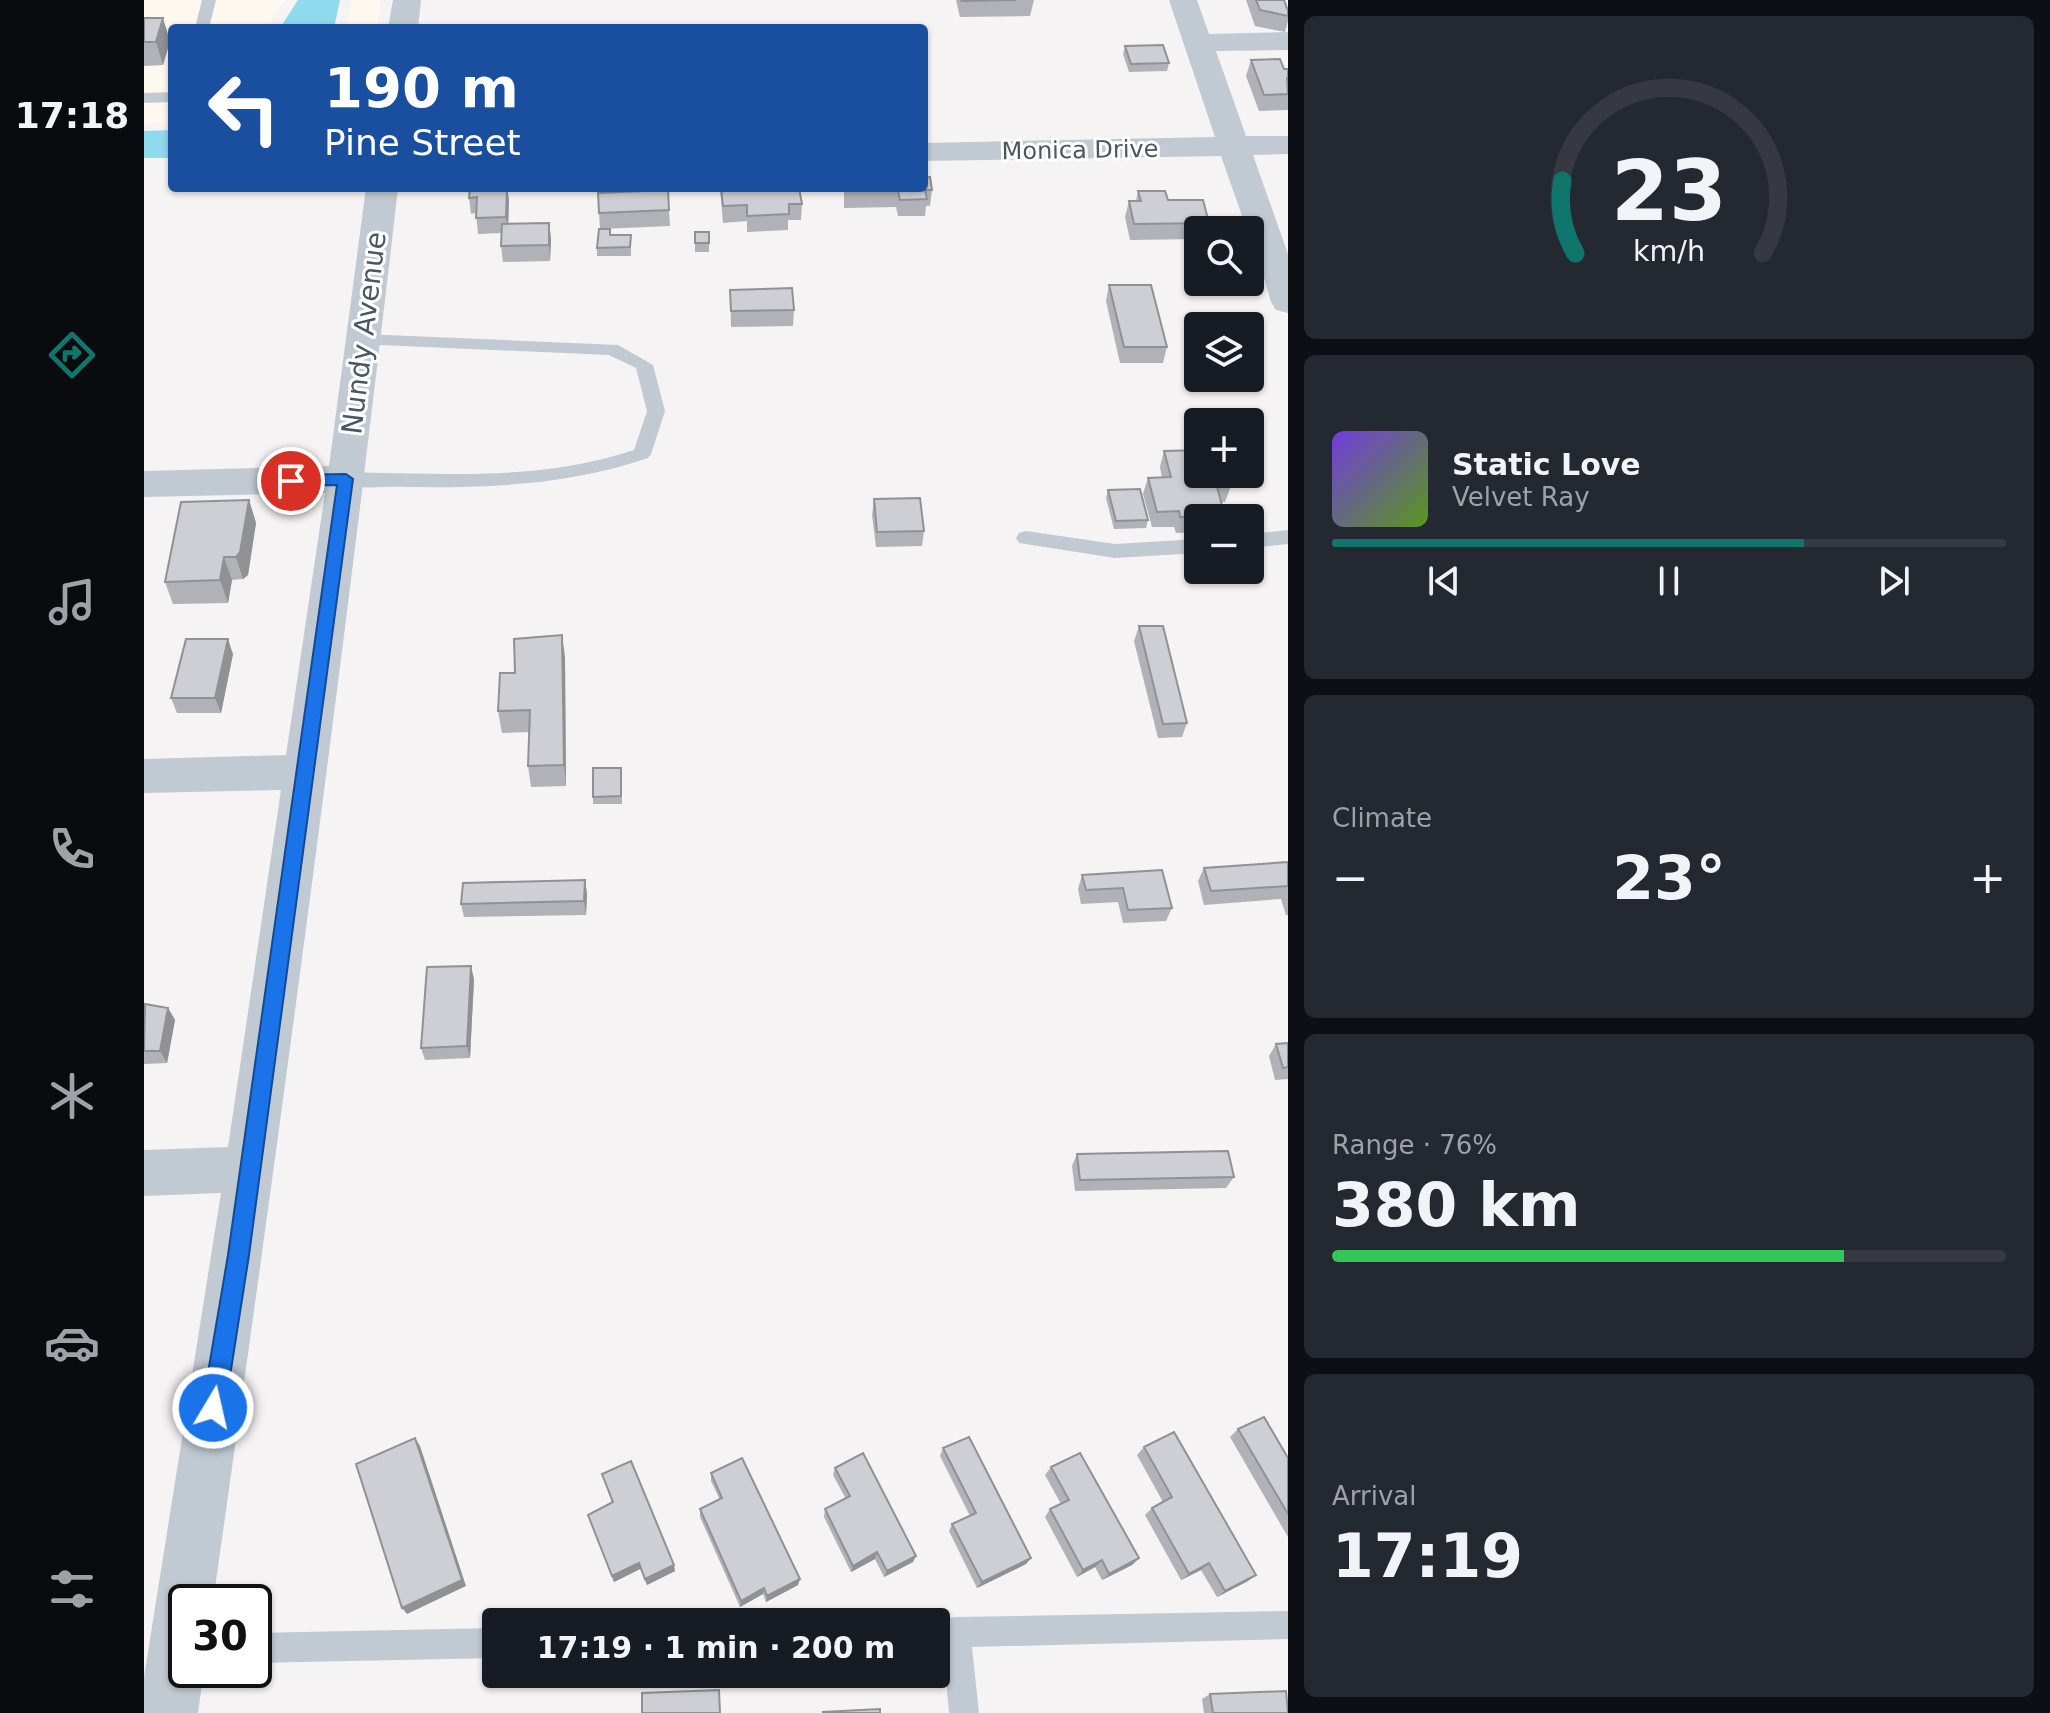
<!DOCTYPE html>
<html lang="en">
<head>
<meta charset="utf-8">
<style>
  :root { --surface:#171b24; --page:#242831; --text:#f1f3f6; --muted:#9ea1a6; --line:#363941; --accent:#0f766e }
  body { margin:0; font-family:"DejaVu Sans",sans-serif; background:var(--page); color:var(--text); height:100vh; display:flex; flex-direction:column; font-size:30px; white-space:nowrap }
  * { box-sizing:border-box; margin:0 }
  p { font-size:26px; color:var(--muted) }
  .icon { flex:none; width:44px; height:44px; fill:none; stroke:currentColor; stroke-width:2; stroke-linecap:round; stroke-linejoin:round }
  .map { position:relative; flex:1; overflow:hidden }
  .sheet { display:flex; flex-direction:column; gap:16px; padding:16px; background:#0d0f14; width:762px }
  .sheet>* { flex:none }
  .banner { position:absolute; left:24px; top:24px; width:760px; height:168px; border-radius:8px; box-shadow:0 2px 6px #0004; background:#1a4fa0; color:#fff; overflow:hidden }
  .controls { position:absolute; left:1040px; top:216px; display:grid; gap:16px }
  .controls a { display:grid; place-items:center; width:80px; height:80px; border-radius:8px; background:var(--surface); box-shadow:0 2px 6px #0004; font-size:40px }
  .speed { position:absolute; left:24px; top:1584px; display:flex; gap:16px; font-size:40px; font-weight:700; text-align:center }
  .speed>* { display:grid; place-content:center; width:104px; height:104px; border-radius:50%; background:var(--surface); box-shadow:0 2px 6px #0004; line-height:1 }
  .speed .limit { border:4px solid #111; border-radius:12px; background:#fff; color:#111 }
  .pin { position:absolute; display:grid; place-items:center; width:68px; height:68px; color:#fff; margin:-34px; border:4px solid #fff; border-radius:50%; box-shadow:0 2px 8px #0007 }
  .me { position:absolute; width:88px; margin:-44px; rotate:9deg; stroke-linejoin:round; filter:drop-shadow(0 0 6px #0008) }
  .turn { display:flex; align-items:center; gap:28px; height:168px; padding:0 24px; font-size:36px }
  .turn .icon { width:104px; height:104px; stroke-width:2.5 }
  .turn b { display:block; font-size:56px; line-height:68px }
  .big { font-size:60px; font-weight:700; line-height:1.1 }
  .sheet .tile { flex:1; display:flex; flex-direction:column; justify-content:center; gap:12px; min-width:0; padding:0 28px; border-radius:12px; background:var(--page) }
  .sheet .dial { align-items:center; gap:0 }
  .dial svg { height:208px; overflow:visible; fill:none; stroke:var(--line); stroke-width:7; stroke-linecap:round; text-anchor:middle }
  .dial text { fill:var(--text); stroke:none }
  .song { display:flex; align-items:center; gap:24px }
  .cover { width:96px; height:96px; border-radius:12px; background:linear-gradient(135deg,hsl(260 70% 55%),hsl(90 70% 35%)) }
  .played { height:8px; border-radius:4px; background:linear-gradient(90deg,var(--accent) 70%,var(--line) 70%) }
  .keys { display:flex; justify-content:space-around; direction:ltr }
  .heat { display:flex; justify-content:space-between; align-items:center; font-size:44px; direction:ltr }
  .charge { height:12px; border-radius:6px; background:linear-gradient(90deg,#34c759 76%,var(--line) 0) }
  .trip { position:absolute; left:338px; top:1608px; width:468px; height:80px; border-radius:8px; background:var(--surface); box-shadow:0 2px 6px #0004; font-weight:700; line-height:80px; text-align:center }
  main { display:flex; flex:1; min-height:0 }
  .tab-bar { display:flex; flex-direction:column; width:144px; justify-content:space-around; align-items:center; background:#090b0e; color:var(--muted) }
  .tab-bar .icon { width:56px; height:56px }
  .tab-bar .selected { color:var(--accent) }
  .tab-bar b { font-size:36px; color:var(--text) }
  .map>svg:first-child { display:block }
  .commercial { fill:#fdf9ef }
  .water { fill:#90daee }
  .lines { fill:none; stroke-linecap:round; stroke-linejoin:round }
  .service { fill:#c1cad2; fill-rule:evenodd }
  .minor { fill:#c1cad2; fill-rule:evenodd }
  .tertiary { fill:#c1cad2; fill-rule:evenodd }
  .wall { fill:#b0b2b7 }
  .shaded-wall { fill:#909195 }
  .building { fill:#cdcfd5; stroke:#909195; stroke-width:2 }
  .route { fill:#1a73e8; stroke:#114b97; stroke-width:2 }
  .labels { text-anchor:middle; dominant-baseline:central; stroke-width:6; stroke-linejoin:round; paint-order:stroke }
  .far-street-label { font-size:24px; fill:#4a5661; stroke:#fff }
  .street-label { font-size:28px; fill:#4a5661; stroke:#fff }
</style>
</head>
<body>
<main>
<nav class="tab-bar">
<b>17:18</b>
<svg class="icon selected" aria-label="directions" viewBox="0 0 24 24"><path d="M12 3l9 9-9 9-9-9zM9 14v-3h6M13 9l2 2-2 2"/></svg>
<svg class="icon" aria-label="music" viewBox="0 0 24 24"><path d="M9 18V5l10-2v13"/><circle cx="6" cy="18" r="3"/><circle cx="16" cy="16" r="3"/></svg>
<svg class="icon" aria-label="phone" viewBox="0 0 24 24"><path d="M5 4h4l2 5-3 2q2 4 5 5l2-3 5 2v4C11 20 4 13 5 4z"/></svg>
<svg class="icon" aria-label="climate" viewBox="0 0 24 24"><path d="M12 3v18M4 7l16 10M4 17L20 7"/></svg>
<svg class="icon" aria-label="car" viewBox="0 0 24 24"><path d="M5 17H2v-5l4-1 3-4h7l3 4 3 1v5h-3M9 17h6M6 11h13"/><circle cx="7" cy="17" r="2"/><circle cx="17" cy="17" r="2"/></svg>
<svg class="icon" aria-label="filters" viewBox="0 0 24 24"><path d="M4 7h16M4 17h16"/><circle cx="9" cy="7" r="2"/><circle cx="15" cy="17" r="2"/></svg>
</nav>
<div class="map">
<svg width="1144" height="1713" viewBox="0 0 1144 1713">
  <rect width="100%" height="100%" fill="#f5f3f3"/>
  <path class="commercial" d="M 0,0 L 141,0 L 123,28 L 28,28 L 28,123 L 0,124 Z
    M 208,0 L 237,0 L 233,28 L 203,28 Z"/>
  <path class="water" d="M 154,0 L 196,0 L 190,28 L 136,28 Z
    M 28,130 L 28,158 L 0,158 L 0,131 Z"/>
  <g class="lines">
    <path class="service" d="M 58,0 L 72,0 L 65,28 L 51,28 Z
      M 28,92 L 28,102 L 0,103 L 0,93 Z
      M 219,334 L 474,345 L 509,365 L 521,411 L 507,454 L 504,458 C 425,485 346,488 263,487 C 241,486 216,490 195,484 L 193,479 L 202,472 C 299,474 397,481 490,450 L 503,411 L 492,368 L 465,355 L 213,344 L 210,340 Z
      M 1144,530 L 1144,544 L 1106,548 L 1106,534 Z
      M 882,531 L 971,544 L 1054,539 L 1054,553 L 971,558 L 875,543 L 872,538 L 875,533 Z
      M 1144,1611 L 1144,1639 L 828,1647 L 835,1713 L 805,1713 L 799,1647 L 792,1648 L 792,1622 L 784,1622 L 812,1617 Z
      M 352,1628 L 352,1658 L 110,1663 L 110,1633 Z"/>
    <path class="minor" d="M 1025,0 L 1053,0 L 1065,34 L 1144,32 L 1144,50 L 1072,51 L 1102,136 L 1144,136 L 1144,154 L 1109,155 L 1144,254 L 1144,313 L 1132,310 L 1127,302 L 1106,230 L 1103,230 L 1077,156 L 780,161 L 780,143 L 1071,137 Z
      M 222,188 L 254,188 C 200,660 136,1131 69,1602 L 42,1602 L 42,1670 L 60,1670 L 54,1713 L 0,1713 L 0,1677 L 77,1193 L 0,1196 L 0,1150 L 84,1147 L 137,790 L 0,793 L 0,759 L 142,755 L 181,493 L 0,497 L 0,471 L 185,466 Z"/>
    <path class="tertiary" d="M 249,0 L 277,0 L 274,28 L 244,28 Z"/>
  </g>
  <path class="wall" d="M 812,0 L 890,0 L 886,16 L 816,17 Z
    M 1102,0 L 1140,0 L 1144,11 L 1144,21 L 1141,32 L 1111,26 Z
    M 0,18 L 26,41 L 19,65 L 0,66 Z
    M 981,46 L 1025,63 L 1023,71 L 985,72 L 979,54 Z
    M 1107,60 L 1140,69 L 1144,69 L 1144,110 L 1115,111 L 1102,76 Z
    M 326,188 L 365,199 L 364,224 L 405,223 L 407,239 L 406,261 L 359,262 L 357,246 L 358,233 L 334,234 L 332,213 L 327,214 L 325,198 Z
    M 576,188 L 655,188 L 658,204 L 657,220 L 644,220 L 644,230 L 603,232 L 603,221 L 579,223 Z
    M 700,188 L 780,188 L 788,190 L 786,206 L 782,206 L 781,216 L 754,216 L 752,207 L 700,208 Z
    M 994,191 L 1024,200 L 1065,223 L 1063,230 L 1054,230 L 1054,239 L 986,240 L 981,217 L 985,201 L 992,201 Z
    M 454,193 L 525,210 L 526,226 L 456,229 Z
    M 551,232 L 565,232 L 565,252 L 551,252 Z
    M 487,235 L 487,256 L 453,256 L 453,248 Z
    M 965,285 L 1023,347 L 1019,363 L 976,363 L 962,301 Z
    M 586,290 L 650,310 L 649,326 L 587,327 Z
    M 1020,451 L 1054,474 L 1087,486 L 1081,502 L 1077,502 L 1081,516 L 1081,518 L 1054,518 L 1054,532 L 1032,533 L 1030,527 L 1008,527 L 999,494 L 1004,478 L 1018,478 L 1016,467 Z
    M 964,490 L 1004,520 L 1002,528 L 970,529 L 962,498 Z
    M 730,499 L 780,531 L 778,546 L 732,547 L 728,515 Z
    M 105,500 L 112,523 L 104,575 L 99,579 L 88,580 L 84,603 L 29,604 L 21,582 Z
    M 995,626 L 1043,723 L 1038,737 L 1014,738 L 990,641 Z
    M 89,654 L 77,713 L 33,713 L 27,698 Z
    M 421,657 L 422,786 L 387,787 L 384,766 L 385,732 L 358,733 L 354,711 L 371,673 Z
    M 478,775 L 478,804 L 449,804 L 449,797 Z
    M 1144,862 L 1144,915 L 1142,915 L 1137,899 L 1060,905 L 1054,881 L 1060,868 Z
    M 1018,870 L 1028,908 L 1022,921 L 979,923 L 974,902 L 937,904 L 934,889 L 938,875 Z
    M 441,880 L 443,894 L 442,915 L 320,917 L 317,904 Z
    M 330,979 L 326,1058 L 281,1060 L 277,1048 Z
    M 0,1008 L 24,1008 L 31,1020 L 23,1063 L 0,1064 Z
    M 1144,1043 L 1144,1079 L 1131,1080 L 1125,1056 L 1132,1044 Z
    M 933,1154 L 1090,1177 L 1082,1188 L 931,1191 L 928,1166 Z
    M 1094,1429 L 1144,1458 L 1144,1537 L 1086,1437 Z
    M 1000,1447 L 1104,1581 L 1073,1597 L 1057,1570 L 1037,1580 L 1001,1515 L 1008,1508 L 1019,1502 L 993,1455 Z
    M 799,1448 L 887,1558 L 882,1564 L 833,1588 L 805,1531 L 808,1524 L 826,1516 L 796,1456 Z
    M 907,1467 L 995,1558 L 988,1565 L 958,1580 L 951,1567 L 933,1577 L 901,1517 L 906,1509 L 917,1504 L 901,1475 Z
    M 691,1468 L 769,1562 L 740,1577 L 731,1559 L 707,1572 L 680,1517 L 681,1509 L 702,1499 L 689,1475 Z
    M 567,1473 L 654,1585 L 622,1602 L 619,1594 L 596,1607 L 556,1517 L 556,1509 L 576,1500 L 567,1481 Z
    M 458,1474 L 531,1571 L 503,1585 L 496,1569 L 470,1582 L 444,1515 L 468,1503 Z
    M 1066,1694 L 1144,1713 L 1060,1713 L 1058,1699 Z"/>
  <path class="shaded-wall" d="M 19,18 L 26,41 L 19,65 L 12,42 Z
    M 363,188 L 365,199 L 364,233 L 362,217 Z
    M 405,223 L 407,239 L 406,261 L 405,245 Z
    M 105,500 L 112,523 L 104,575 L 99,579 L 92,557 Z
    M 80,557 L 88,580 L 84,603 L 76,580 Z
    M 418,635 L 421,657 L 422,786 L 420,765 Z
    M 84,639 L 89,654 L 77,713 L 71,698 Z
    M 441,880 L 443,894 L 442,915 L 440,901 Z
    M 327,966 L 330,979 L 326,1058 L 323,1046 Z
    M 24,1008 L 31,1020 L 23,1063 L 16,1051 Z
    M 271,1438 L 276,1446 L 322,1586 L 263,1614 L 258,1608 Z
    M 733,1552 L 731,1559 L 707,1572 L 709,1566 Z
    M 772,1556 L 769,1562 L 740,1577 L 743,1571 Z
    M 887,1558 L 882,1564 L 833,1588 L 838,1582 Z
    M 995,1558 L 988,1565 L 958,1580 L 965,1574 Z
    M 958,1560 L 951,1567 L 933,1577 L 939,1570 Z
    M 495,1563 L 496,1569 L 470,1582 L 468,1576 Z
    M 1065,1563 L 1057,1570 L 1037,1580 L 1045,1574 Z
    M 530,1565 L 531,1571 L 503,1585 L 501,1579 Z
    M 1112,1575 L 1104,1581 L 1073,1597 L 1081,1591 Z
    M 656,1579 L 654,1585 L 622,1602 L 623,1596 Z
    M 620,1588 L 619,1594 L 596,1607 L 597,1601 Z"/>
  <path class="building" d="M 817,0 L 872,0 L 818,1 Z
    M 1112,0 L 1140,0 L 1144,11 L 1144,16 L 1116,10 Z
    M 0,18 L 19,18 L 12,42 L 0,42 Z
    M 1019,45 L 1025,63 L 987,64 L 981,46 Z
    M 1136,59 L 1140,69 L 1144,69 L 1144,78 L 1143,78 L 1144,94 L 1120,95 L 1107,60 Z
    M 780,177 L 786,177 L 788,190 L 781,190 L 783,199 L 756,200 L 754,191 L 701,191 L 701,188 L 780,188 Z
    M 326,188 L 363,188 L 362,217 L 332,218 L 333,197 L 325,198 Z
    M 577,188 L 655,188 L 658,204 L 645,204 L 645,214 L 603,216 L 603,205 L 579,206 Z
    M 524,190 L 525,210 L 455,213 L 454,193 Z
    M 994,191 L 1021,191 L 1024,200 L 1059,200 L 1065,223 L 990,224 L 985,201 L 997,201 Z
    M 405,223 L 405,245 L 357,246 L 358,224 Z
    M 455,229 L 466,229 L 466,235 L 487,235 L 486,247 L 453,248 Z
    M 551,232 L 565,232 L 565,243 L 551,243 Z
    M 965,285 L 1007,285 L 1023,347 L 980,347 Z
    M 648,288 L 650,310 L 587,311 L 586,290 Z
    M 1054,450 L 1054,474 L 1083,474 L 1087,486 L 1073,487 L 1081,516 L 1036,517 L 1035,511 L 1013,512 L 1004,478 L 1027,477 L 1020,451 Z
    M 996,489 L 1004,520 L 972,521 L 964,490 Z
    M 776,498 L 780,531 L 733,532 L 730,499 Z
    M 105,500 L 96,552 L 92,557 L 80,557 L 76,580 L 21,582 L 37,502 Z
    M 995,626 L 1019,626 L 1043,723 L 1019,724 Z
    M 418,635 L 420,765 L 384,766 L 386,710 L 354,711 L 356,673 L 371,673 L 370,639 Z
    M 42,639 L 84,639 L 71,698 L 27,698 Z
    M 449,768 L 477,768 L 477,796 L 449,797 Z
    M 1144,862 L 1144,886 L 1067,891 L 1060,868 Z
    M 1018,870 L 1028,908 L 984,910 L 979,888 L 942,890 L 938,875 Z
    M 441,880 L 440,901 L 317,904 L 319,883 Z
    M 327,966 L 323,1046 L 277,1048 L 283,967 Z
    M 1,1004 L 24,1008 L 16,1051 L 0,1051 Z
    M 1144,1043 L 1144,1067 L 1139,1068 L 1132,1044 Z
    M 1084,1151 L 1090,1177 L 936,1180 L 933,1154 Z
    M 1120,1417 L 1144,1458 L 1144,1514 L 1094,1429 Z
    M 1030,1432 L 1112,1575 L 1081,1591 L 1065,1563 L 1045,1574 L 1008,1508 L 1028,1497 L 1000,1447 Z
    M 825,1437 L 887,1558 L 838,1582 L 808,1524 L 832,1513 L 799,1448 Z
    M 271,1438 L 318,1580 L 258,1608 L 212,1464 Z
    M 719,1453 L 772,1556 L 743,1571 L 733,1552 L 709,1566 L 681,1509 L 706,1496 L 691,1468 Z
    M 936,1453 L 995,1558 L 965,1574 L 958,1560 L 939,1570 L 906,1509 L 925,1500 L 907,1467 Z
    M 598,1458 L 656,1579 L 623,1596 L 620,1588 L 597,1601 L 556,1509 L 578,1498 L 567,1473 Z
    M 487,1461 L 530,1565 L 501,1579 L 495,1563 L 468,1576 L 444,1515 L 469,1502 L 458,1474 Z
    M 575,1690 L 576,1713 L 498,1713 L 498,1693 Z
    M 1142,1691 L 1144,1713 L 1069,1713 L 1066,1694 Z
    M 736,1709 L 736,1713 L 678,1712 Z"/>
  <path class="route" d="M 202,474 L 209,479 L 105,1255 L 81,1408 L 77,1415 L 69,1419 L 62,1415 L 58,1408 L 84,1255 L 193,485 L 147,486 L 139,481 L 147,475 Z"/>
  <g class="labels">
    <g class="far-street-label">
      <text transform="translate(936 150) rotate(-1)">Monica Drive</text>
    </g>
    <g class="street-label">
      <text transform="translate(220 333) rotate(-83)">Nundy Avenue</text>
    </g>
  </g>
</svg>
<div class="controls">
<a><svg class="icon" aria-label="search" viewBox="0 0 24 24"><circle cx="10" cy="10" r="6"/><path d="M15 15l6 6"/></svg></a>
<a><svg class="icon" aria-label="layers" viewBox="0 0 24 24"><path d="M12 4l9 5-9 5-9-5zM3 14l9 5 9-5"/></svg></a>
<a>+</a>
<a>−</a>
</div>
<div class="speed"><div class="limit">30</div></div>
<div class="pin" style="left:147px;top:481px;background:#d93025"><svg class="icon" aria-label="arrive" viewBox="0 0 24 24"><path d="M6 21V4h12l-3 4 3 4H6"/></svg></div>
<svg class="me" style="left:69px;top:1408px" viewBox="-20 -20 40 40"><circle r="17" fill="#1a73e8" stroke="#fff" stroke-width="3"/><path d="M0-11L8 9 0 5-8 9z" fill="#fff"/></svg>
<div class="trip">17:19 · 1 min · 200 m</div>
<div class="banner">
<div class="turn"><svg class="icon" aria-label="left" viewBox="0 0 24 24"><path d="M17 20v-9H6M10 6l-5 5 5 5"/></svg><div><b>190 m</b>Pine Street</div></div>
</div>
</div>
<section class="sheet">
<div class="tile dial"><svg viewBox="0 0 100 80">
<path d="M14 69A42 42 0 1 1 86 69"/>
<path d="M14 69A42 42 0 0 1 9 41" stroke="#0f766e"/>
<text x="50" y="56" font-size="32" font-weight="700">23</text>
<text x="50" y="72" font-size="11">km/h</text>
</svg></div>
<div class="tile">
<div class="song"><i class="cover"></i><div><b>Static Love</b><p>Velvet Ray</p></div></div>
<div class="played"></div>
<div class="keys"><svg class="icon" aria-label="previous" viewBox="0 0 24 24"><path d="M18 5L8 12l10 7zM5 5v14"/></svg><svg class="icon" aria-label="pause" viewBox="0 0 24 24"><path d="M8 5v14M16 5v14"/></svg><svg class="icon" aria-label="next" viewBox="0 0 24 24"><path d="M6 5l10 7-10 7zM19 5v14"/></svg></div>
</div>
<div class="tile"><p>Climate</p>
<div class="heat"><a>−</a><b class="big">23°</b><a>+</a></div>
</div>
<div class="tile"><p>Range · 76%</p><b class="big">380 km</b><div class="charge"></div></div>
<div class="tile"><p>Arrival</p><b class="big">17:19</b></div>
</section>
</main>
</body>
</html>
